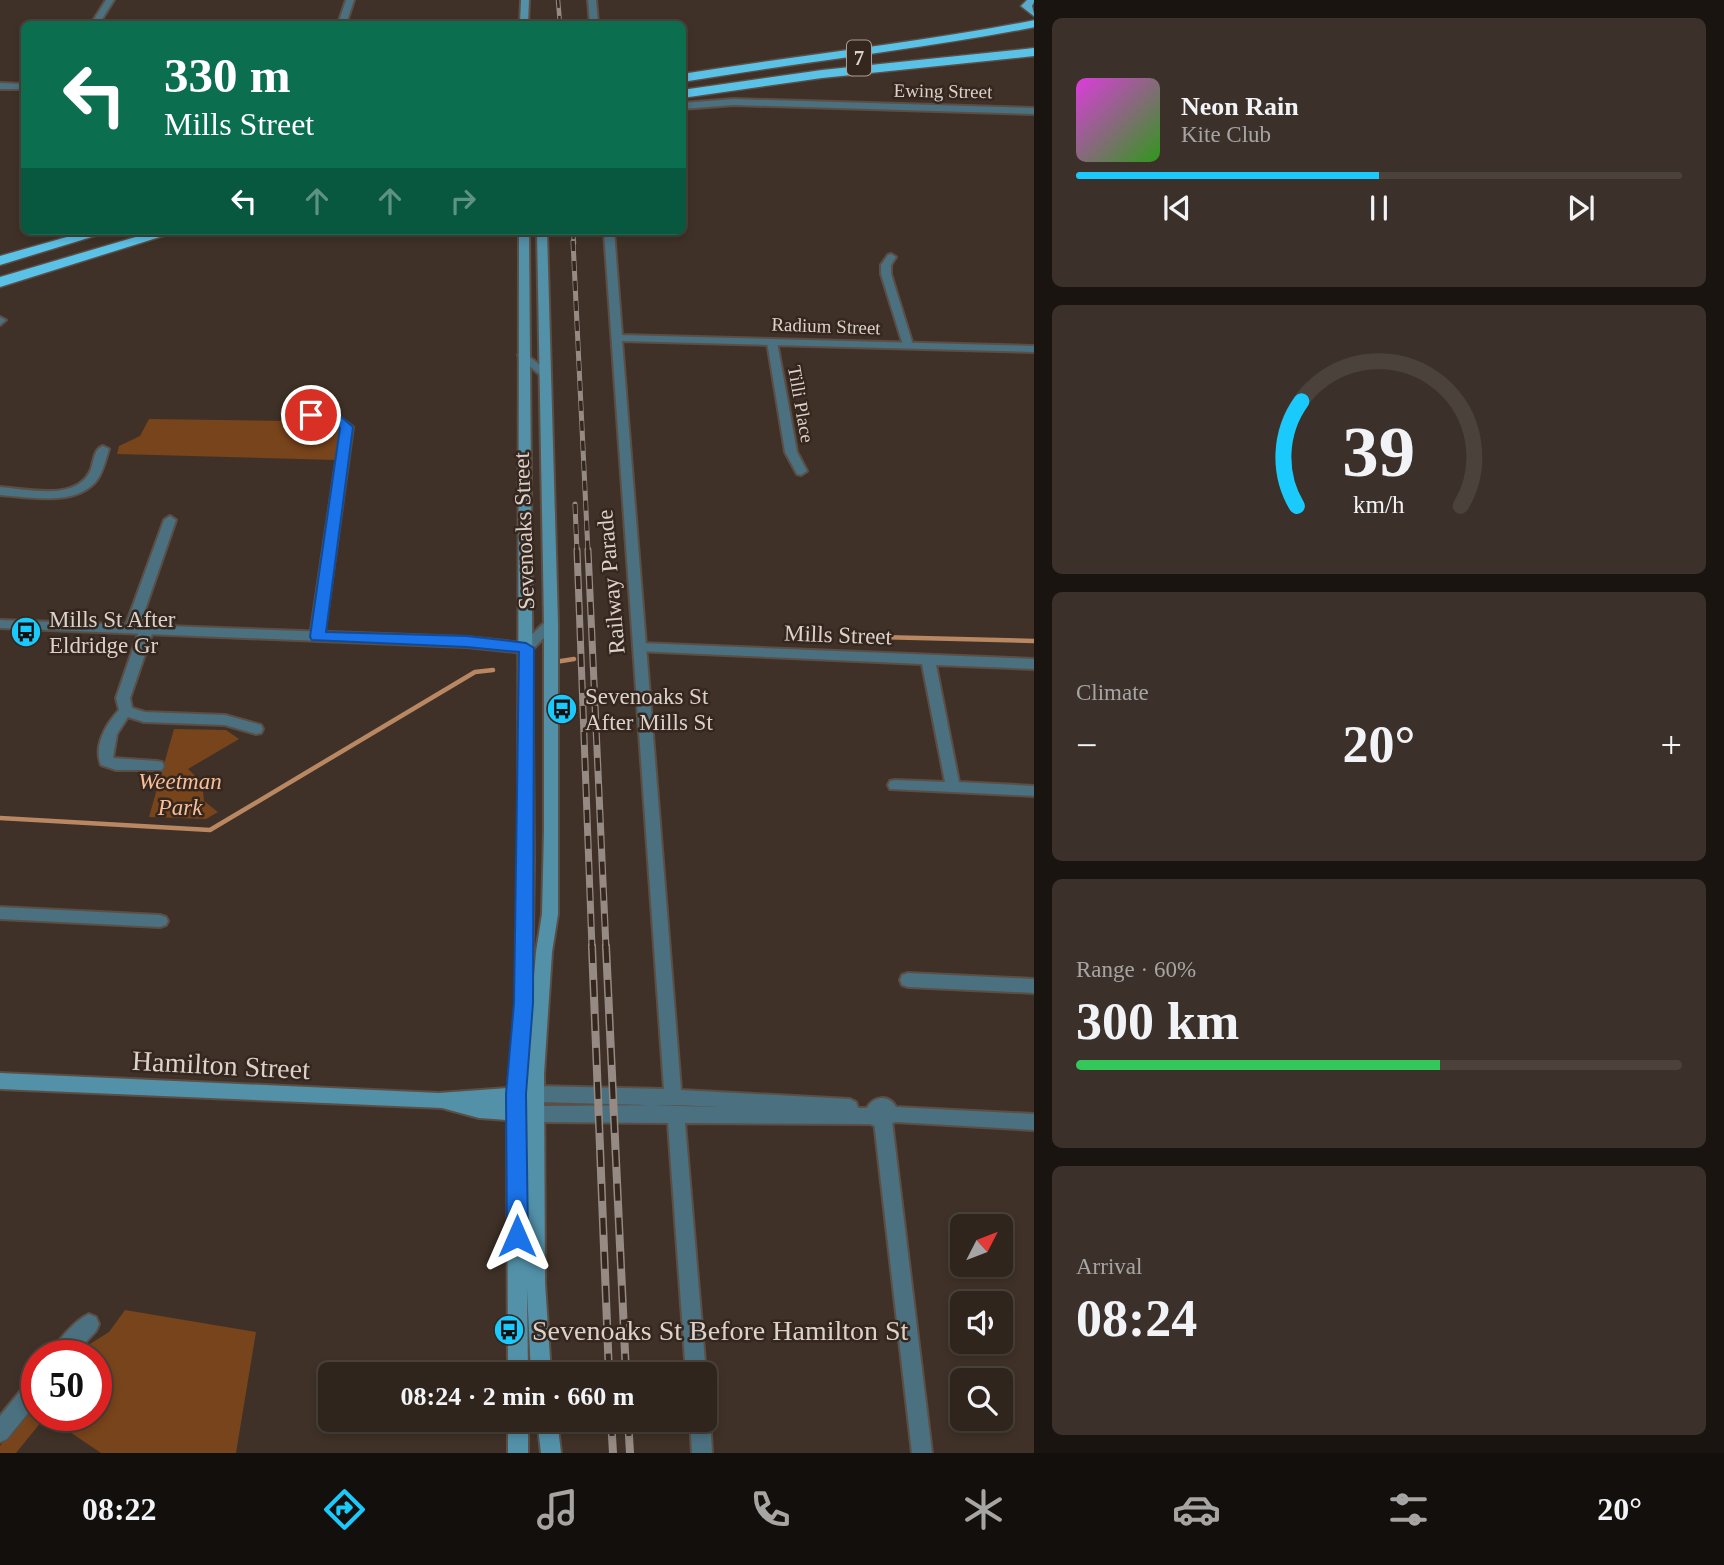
<!DOCTYPE html>
<html lang="en">
<head>
<meta charset="utf-8">
<style>
  :root { --surface:#2f251d; --page:#3b312a; --text:#f1f3f6; --muted:#a7a5a4; --line:#4a423b; --accent:#1bcafc }
  body { margin:0; font-family:Georgia,serif; background:var(--page); color:var(--text); height:100vh; display:flex; flex-direction:column; font-size:26px; white-space:nowrap }
  * { box-sizing:border-box; margin:0 }
  p { font-size:23px; color:var(--muted) }
  .icon { flex:none; width:38px; height:38px; fill:none; stroke:currentColor; stroke-width:2; stroke-linecap:round; stroke-linejoin:round }
  .map { position:relative; flex:1; overflow:hidden }
  .drawer { display:flex; flex-direction:column; gap:18px; padding:18px; background:#1a1410; width:690px }
  .drawer>* { flex:none }
  .guide { position:absolute; left:21px; top:21px; width:665px; height:214px; border-radius:10px; box-shadow:0 4px 10px #0003,0 0 0 2px var(--line); background:#0b6e4f; color:#fff; overflow:hidden }
  .needle { width:46px; rotate:48deg }
  .controls { position:absolute; left:950px; top:1214px; display:grid; gap:14px }
  .controls a { display:grid; place-items:center; width:63px; height:63px; border-radius:10px; background:var(--surface); box-shadow:0 4px 10px #0003,0 0 0 2px var(--line); font-size:35px }
  .speed { position:absolute; left:21px; top:1340px; display:flex; gap:14px; font-size:35px; font-weight:700; text-align:center }
  .speed>* { display:grid; place-content:center; width:91px; height:91px; border-radius:50%; background:var(--surface); box-shadow:0 4px 10px #0003,0 0 0 2px var(--line); line-height:1 }
  .speed .limit { border:10px solid #d22; background:#fff; color:#111 }
  .pin { position:absolute; display:grid; place-items:center; width:60px; height:60px; color:#fff; margin:-30px; border:4px solid #fff; border-radius:50%; box-shadow:0 2px 7px #0007 }
  .me { position:absolute; width:77px; margin:-38px; rotate:0deg; stroke-linejoin:round; filter:drop-shadow(0 0 5px #0008) }
  .turn { display:flex; align-items:center; gap:24px; height:147px; padding:0 28px; font-size:32px }
  .turn .icon { width:91px; height:91px; stroke-width:2.5 }
  .turn b { display:block; font-size:49px; line-height:60px }
  .lanes { display:flex; align-items:center; height:66px; padding:0 28px; background:#0003; justify-content:center; gap:35px; direction:ltr }
  .lanes .off { opacity:.35 }
  .big { font-size:52px; font-weight:800; line-height:1.1 }
  .drawer .card { flex:1; display:flex; flex-direction:column; justify-content:center; gap:10px; min-width:0; padding:0 24px; border-radius:10px; background:var(--page) }
  .drawer .dial { align-items:center; gap:0 }
  .dial svg { height:182px; overflow:visible; fill:none; stroke:var(--line); stroke-width:7; stroke-linecap:round; text-anchor:middle }
  .dial text { fill:var(--text); stroke:none }
  .song { display:flex; align-items:center; gap:21px }
  .cover { width:84px; height:84px; border-radius:10px; background:linear-gradient(135deg,hsl(300 70% 55%),hsl(110 70% 35%)) }
  .played { height:7px; border-radius:4px; background:linear-gradient(90deg,var(--accent) 50%,var(--line) 50%) }
  .keys { display:flex; justify-content:space-around; direction:ltr }
  .heat { display:flex; justify-content:space-between; align-items:center; font-size:38px; direction:ltr }
  .charge { height:10px; border-radius:5px; background:linear-gradient(90deg,#34c759 60%,var(--line) 0) }
  .trip { position:absolute; left:318px; top:1362px; width:399px; height:70px; border-radius:10px; background:var(--surface); box-shadow:0 4px 10px #0003,0 0 0 2px var(--line); font-weight:800; line-height:70px; text-align:center }
  .dock { display:flex; height:112px; justify-content:space-around; align-items:center; background:#130f0c; color:var(--muted) }
  .dock .icon { width:49px; height:49px }
  .dock .on { color:var(--accent) }
  .dock b { font-size:32px; color:var(--text) }
  main { display:flex; flex:1; min-height:0 }
  .map>svg:first-child { display:block }
  .green { fill:#78441b }
  .lines { fill:none; stroke-linecap:round; stroke-linejoin:round }
  .stream { stroke:#b98863; stroke-width:4.5 }
  .minor-casing { stroke:#5b4e45; stroke-width:4 }
  .tertiary-casing { stroke:#5b4e45; stroke-width:4 }
  .secondary-casing { stroke:#5b4e45; stroke-width:4 }
  .primary-casing { stroke:#5b4e45; stroke-width:3 }
  .motorway-casing { stroke:#5b4e45; stroke-width:3 }
  .minor { fill:#4b707f; fill-rule:evenodd }
  .tertiary { fill:#4b707f; fill-rule:evenodd }
  .secondary { fill:#5391a9; fill-rule:evenodd }
  .primary { fill:#58abca; fill-rule:evenodd }
  .motorway { fill:#5bc2e7; fill-rule:evenodd }
  .rail-far3-casing { stroke:#968b84; stroke-width:4.5 }
  .rail-far2-casing { stroke:#968b84; stroke-width:5 }
  .rail-far1-casing { stroke:#968b84; stroke-width:7 }
  .rail-casing { stroke:#968b84; stroke-width:8 }
  .rail-far3 { stroke:#35271e; stroke-width:2.5; stroke-dasharray:8; stroke-linecap:butt }
  .rail-far2 { stroke:#35271e; stroke-width:3.5; stroke-dasharray:10; stroke-linecap:butt }
  .rail-far1 { stroke:#35271e; stroke-width:4.5; stroke-dasharray:13; stroke-linecap:butt }
  .rail { stroke:#35271e; stroke-width:5; stroke-dasharray:17; stroke-linecap:butt }
  .route { fill:#1a73e8; stroke:#114b97; stroke-width:2 }
  .labels { text-anchor:middle; dominant-baseline:central; stroke-width:5; stroke-linejoin:round; paint-order:stroke }
  .far-street-label { font-size:19px; fill:#dbd2cc; stroke:#35271e }
  .shield { fill:#35271e; stroke:#a99f98; stroke-width:2 }
  .shield-label { font-size:21px; font-weight:bold; fill:#dbd2cc }
  .street-label { font-size:23px; fill:#dbd2cc; stroke:#35271e }
  .poi-label { font-size:23px; fill:#dbd2cc; stroke:#35271e; text-anchor:start }
  .park-label { font-size:23px; font-style:italic; fill:#f8be98; stroke:#35271e }
  .near-street-label { font-size:28px; fill:#dbd2cc; stroke:#35271e }
  .near-poi-label { font-size:28px; fill:#dbd2cc; stroke:#35271e; text-anchor:start }
</style>
</head>
<body>
<main>
<div class="map">
<svg width="1035" height="1453" viewBox="0 0 1035 1453">
  <rect width="100%" height="100%" fill="#3f3127"/>
  <path class="green" d="M 297,418 L 331,419 L 341,427 L 335,460 L 117,454 L 119,446 L 140,436 L 149,419 L 287,421 Z
    M 174,729 L 226,730 L 239,739 L 188,769 L 202,782 L 204,801 L 218,812 L 206,819 L 149,817 Z
    M 125,1310 L 256,1332 L 236,1453 L 101,1453 L 46,1416 L 16,1453 L 0,1453 L 0,1446 L 37,1399 L 37,1416 L 96,1416 L 96,1356 L 71,1356 L 109,1332 Z"/>
  <g class="lines">
    <path class="stream" d="M 879,637 L 1035,641
      M 555,662 L 574,659
      M 0,818 L 210,830 L 475,672 L 493,670"/>
    <g class="minor-casing">
      <path id="minor" d="M 106,0 L 114,0 L 99,24 L 91,24 Z
        M 346,0 L 354,0 L 346,24 L 338,24 Z
        M 734,99 L 1035,108 L 1035,114 L 734,105 L 682,109 L 682,103 Z
        M 891,254 L 896,257 L 891,265 L 891,274 L 913,345 L 908,348 L 903,345 L 881,274 L 881,265 L 888,255 Z
        M 0,317 L 6,320 L 0,325 Z
        M 772,339 L 777,342 L 797,452 L 807,471 L 801,475 L 797,474 L 785,452 L 767,342 Z
        M 288,410 L 337,415 L 353,427 L 324,637 L 317,641 L 310,637 L 341,428 L 330,420 L 284,415 L 282,413 Z
        M 103,446 L 109,449 C 106,459 103,472 97,480 C 76,507 29,497 0,495 L 0,487 C 27,489 78,502 91,469 C 94,460 94,449 103,446 Z
        M 170,516 L 176,520 L 138,630 L 136,633 L 126,633 L 124,630 L 164,520 Z
        M 146,627 L 153,631 L 130,698 L 132,708 L 145,712 L 225,715 L 261,725 L 263,729 L 261,733 L 256,734 L 225,725 L 144,722 L 128,717 L 117,734 L 113,758 L 157,761 L 162,762 L 164,766 L 162,770 L 116,770 L 101,765 C 93,746 106,724 119,710 L 116,698 L 139,631 Z
        M 641,643 L 1035,659 L 1035,669 L 936,665 L 959,782 L 1035,786 L 1035,796 L 890,789 L 888,785 L 890,781 L 895,780 L 945,782 L 922,664 L 636,651 L 634,648 Z
        M 0,907 L 160,915 L 166,917 L 168,921 L 166,925 L 160,927 L 0,919 Z
        M 908,973 L 1035,979 L 1035,993 L 908,987 L 902,985 L 900,980 L 902,975 Z
        M 883,1113 L 889,1115 L 892,1121 L 932,1453 L 912,1453 L 874,1121 L 877,1115 Z
        M 89,1314 L 96,1317 L 99,1324 L 96,1331 L 73,1356 L 50,1356 C 56,1342 75,1320 89,1314 Z
        M 37,1376 L 37,1402 L 7,1439 L 0,1442 L 0,1416 L 30,1379 Z"/>
    </g>
    <g class="tertiary-casing">
      <path id="tertiary" d="M 588,0 L 596,0 L 598,24 L 590,24 Z
        M 0,83 L 24,84 L 24,89 L 0,89 Z
        M 604,231 L 614,231 L 622,335 L 1035,346 L 1035,352 L 622,341 L 681,1090 L 850,1099 L 856,1102 L 858,1108 L 867,1108 C 873,1096 889,1094 896,1107 L 1035,1114 L 1035,1130 L 895,1122 L 882,1129 L 870,1124 L 685,1123 L 706,1374 L 705,1375 L 686,1374 L 668,1123 L 536,1122 L 530,1120 L 527,1114 L 530,1108 L 536,1106 L 676,1105 L 719,1107 L 536,1102 L 530,1099 L 527,1094 L 530,1089 L 536,1086 L 664,1089 Z
        M 523,352 L 548,371 L 548,375 L 540,375 L 519,357 L 518,355 Z
        M 0,620 L 467,637 L 523,643 L 546,621 L 551,620 L 558,624 L 531,651 L 526,653 L 467,647 L 0,628 Z
        M 705,1411 L 710,1419 L 712,1453 L 692,1453 L 690,1419 L 705,1419 Z"/>
    </g>
    <g class="secondary-casing">
      <path id="secondary" d="M 521,0 L 529,0 L 528,24 L 520,24 Z
        M 519,231 L 529,231 L 534,861 L 532,1000 L 536,952 L 542,914 L 544,831 L 544,624 L 537,231 L 547,231 L 558,624 L 558,914 L 552,952 L 544,1074 L 545,1283 L 551,1374 L 531,1374 L 527,1289 L 528,1374 L 508,1374 L 507,1120 L 479,1118 L 442,1108 L 0,1089 L 0,1073 L 439,1093 L 508,1088 L 516,1003 L 518,861 ZM 525,1121 L 526,1121 L 527,1262 Z
        M 508,1419 L 528,1419 L 528,1453 L 508,1453 Z
        M 537,1419 L 557,1419 L 561,1453 L 541,1453 Z"/>
    </g>
    <g class="primary-casing">
      <path id="primary" d="M 1027,0 L 1035,0 L 1032,6 L 1035,17 L 1021,6 Z"/>
    </g>
    <g class="motorway-casing">
      <path id="motorway" d="M 1035,20 L 1035,27 C 918,50 800,62 682,82 L 682,74 C 800,55 918,43 1035,20 Z
        M 1035,48 L 1035,56 L 822,78 L 682,98 L 682,90 L 822,70 Z
        M 88,231 L 111,231 L 0,265 L 0,256 Z
        M 156,231 L 179,231 L 0,287 L 0,277 Z"/>
    </g>
    <use href="#minor" class="minor"/>
    <use href="#tertiary" class="tertiary"/>
    <use href="#secondary" class="secondary"/>
    <use href="#primary" class="primary"/>
    <use href="#motorway" class="motorway"/>
    <g class="rail-far3-casing">
      <path id="rail-far3" d="M 558,0 L 560,24
        M 573,231 L 574,243"/>
    </g>
    <g class="rail-far2-casing">
      <path id="rail-far2" d="M 573,241 L 588,552
        M 575,504 L 577,552"/>
    </g>
    <g class="rail-far1-casing">
      <path id="rail-far1" d="M 577,550 L 592,948
        M 588,550 L 606,948"/>
    </g>
    <g class="rail-casing">
      <path id="rail" d="M 592,946 L 609,1374
        M 606,946 L 626,1374
        M 611,1419 L 613,1453
        M 628,1419 L 630,1453"/>
    </g>
    <use href="#rail-far3" class="rail-far3"/>
    <use href="#rail-far2" class="rail-far2"/>
    <use href="#rail-far1" class="rail-far1"/>
    <use href="#rail" class="rail"/>
  </g>
  <path class="route" d="M 311,411 L 338,414 L 353,427 L 326,632 L 467,636 L 526,643 L 534,648 L 533,1003 L 526,1094 L 528,1236 L 525,1243 L 517,1246 L 510,1243 L 507,1236 L 506,1094 L 514,1003 L 519,652 L 467,647 L 312,640 L 310,637 L 340,428 L 330,420 L 306,418 L 306,412 Z"/>
  <defs>
    <g id="bus-disc" transform="scale(1.575)"><circle r="9.5" fill="#1bcafc" stroke="#35271e"/><path d="M-5-6H5V4H4V6H2V4H-2V6H-4V4H-5ZM-3.5-4V0h7V-4ZM-3.5 1.2v1.5H-2V1.2ZM2 1.2v1.5H3.5V1.2Z" fill="#111"/></g>
  </defs>
  <g fill-rule="evenodd">
    <use href="#bus-disc" x="26" y="632"/>
    <use href="#bus-disc" x="562" y="709"/>
    <use href="#bus-disc" x="509" y="1330"/>
  </g>
  <g class="labels">
    <g class="far-street-label">
      <text transform="translate(943 91) rotate(1)">Ewing Street</text>
      <text transform="translate(826 326) rotate(2)">Radium Street</text>
      <text transform="translate(801 404) rotate(80)">Tilli Place</text>
    </g>
    <rect class="shield" x="847" y="40.5" width="24" height="35" rx="5"/>
    <g class="shield-label">
      <text x="859" y="58">7</text>
    </g>
    <g class="street-label">
      <text transform="translate(524 531) rotate(-92)">Sevenoaks Street</text>
      <text transform="translate(611 582) rotate(-95)">Railway Parade</text>
      <text transform="translate(838 635) rotate(2)">Mills Street</text>
    </g>
    <g class="poi-label">
      <text x="49" y="619">Mills St After<tspan x="49" dy="26">Eldridge Gr</tspan></text>
      <text x="585" y="696">Sevenoaks St<tspan x="585" dy="26">After Mills St</tspan></text>
    </g>
    <g class="park-label">
      <text x="180" y="781">Weetman<tspan x="180" dy="26">Park</tspan></text>
    </g>
    <g class="near-street-label">
      <text transform="translate(221 1065) rotate(3)">Hamilton Street</text>
    </g>
    <g class="near-poi-label">
      <text x="532" y="1330">Sevenoaks St Before Hamilton St</text>
    </g>
  </g>
</svg>
<div class="controls">
<a><svg class="needle" viewBox="-14 -14 28 28"><path d="M0-13l5 13h-10z" fill="#e53935"/><path d="M0 13l5-13h-10z" fill="#a7a5a4"/></svg></a>
<a><svg class="icon" aria-label="sound" viewBox="0 0 24 24"><path d="M4 9h4l5-4v14l-5-4H4zM17 9q2 3 0 6"/></svg></a>
<a><svg class="icon" aria-label="search" viewBox="0 0 24 24"><circle cx="10" cy="10" r="6"/><path d="M15 15l6 6"/></svg></a>
</div>
<div class="speed"><div class="limit">50</div></div>
<div class="pin" style="left:311px;top:415px;background:#d93025"><svg class="icon" aria-label="arrive" viewBox="0 0 24 24"><path d="M6 21V4h12l-3 4 3 4H6"/></svg></div>
<svg class="me" style="left:517px;top:1236px" viewBox="-20 -20 40 40"><path d="M0-17L14 15 0 8-14 15z" fill="#1a73e8" stroke="#fff" stroke-width="4"/></svg>
<div class="trip">08:24 · 2 min · 660 m</div>
<div class="guide">
<div class="turn"><svg class="icon" aria-label="left" viewBox="0 0 24 24"><path d="M17 20v-9H6M10 6l-5 5 5 5"/></svg><div><b>330 m</b>Mills Street</div></div>
<div class="lanes"><svg class="icon" aria-label="left" viewBox="0 0 24 24"><path d="M17 20v-9H6M10 6l-5 5 5 5"/></svg><svg class="icon off" aria-label="ahead" viewBox="0 0 24 24"><path d="M12 20V5M6 11l6-6 6 6"/></svg><svg class="icon off" aria-label="ahead" viewBox="0 0 24 24"><path d="M12 20V5M6 11l6-6 6 6"/></svg><svg class="icon off" aria-label="right" viewBox="0 0 24 24"><path d="M7 20v-9h11M14 6l5 5-5 5"/></svg></div>
</div>
</div>
<section class="drawer">
<div class="card">
<div class="song"><i class="cover"></i><div><b>Neon Rain</b><p>Kite Club</p></div></div>
<div class="played"></div>
<div class="keys"><svg class="icon" aria-label="previous" viewBox="0 0 24 24"><path d="M18 5L8 12l10 7zM5 5v14"/></svg><svg class="icon" aria-label="pause" viewBox="0 0 24 24"><path d="M8 5v14M16 5v14"/></svg><svg class="icon" aria-label="next" viewBox="0 0 24 24"><path d="M6 5l10 7-10 7zM19 5v14"/></svg></div>
</div>
<div class="card dial"><svg viewBox="0 0 100 80">
<path d="M14 69A42 42 0 1 1 86 69"/>
<path d="M14 69A42 42 0 0 1 16 23" stroke="#1bcafc"/>
<text x="50" y="56" font-size="32" font-weight="700">39</text>
<text x="50" y="72" font-size="11">km/h</text>
</svg></div>
<div class="card"><p>Climate</p>
<div class="heat"><a>−</a><b class="big">20°</b><a>+</a></div>
</div>
<div class="card"><p>Range · 60%</p><b class="big">300 km</b><div class="charge"></div></div>
<div class="card"><p>Arrival</p><b class="big">08:24</b></div>
</section>
</main>
<nav class="dock">
<b>08:22</b>
<svg class="icon on" aria-label="directions" viewBox="0 0 24 24"><path d="M12 3l9 9-9 9-9-9zM9 14v-3h6M13 9l2 2-2 2"/></svg>
<svg class="icon" aria-label="music" viewBox="0 0 24 24"><path d="M9 18V5l10-2v13"/><circle cx="6" cy="18" r="3"/><circle cx="16" cy="16" r="3"/></svg>
<svg class="icon" aria-label="phone" viewBox="0 0 24 24"><path d="M5 4h4l2 5-3 2q2 4 5 5l2-3 5 2v4C11 20 4 13 5 4z"/></svg>
<svg class="icon" aria-label="climate" viewBox="0 0 24 24"><path d="M12 3v18M4 7l16 10M4 17L20 7"/></svg>
<svg class="icon" aria-label="car" viewBox="0 0 24 24"><path d="M5 17H2v-5l4-1 3-4h7l3 4 3 1v5h-3M9 17h6M6 11h13"/><circle cx="7" cy="17" r="2"/><circle cx="17" cy="17" r="2"/></svg>
<svg class="icon" aria-label="filters" viewBox="0 0 24 24"><path d="M4 7h16M4 17h16"/><circle cx="9" cy="7" r="2"/><circle cx="15" cy="17" r="2"/></svg>
<b>20°</b>
</nav>
</body>
</html>
